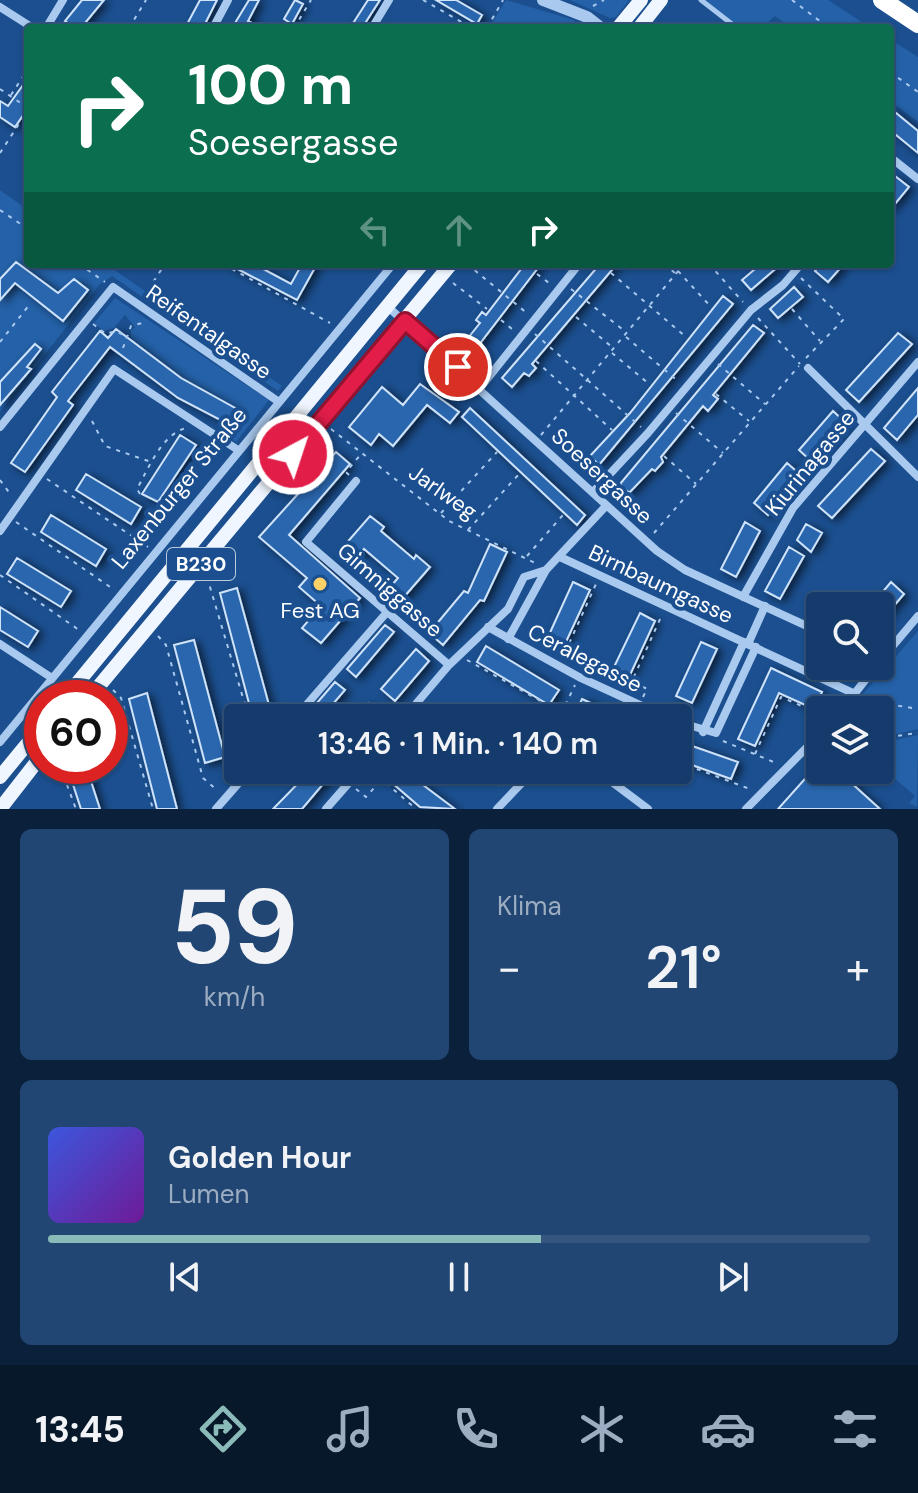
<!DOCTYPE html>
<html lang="de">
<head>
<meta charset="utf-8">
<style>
  :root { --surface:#143b6b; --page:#214673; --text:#f1f3f6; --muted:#9dadc1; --line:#33557e; --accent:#8bbbb9 }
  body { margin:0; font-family:"DM Sans",sans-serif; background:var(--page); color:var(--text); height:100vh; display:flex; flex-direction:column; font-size:30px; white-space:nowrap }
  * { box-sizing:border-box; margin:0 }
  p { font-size:26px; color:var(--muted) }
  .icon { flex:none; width:44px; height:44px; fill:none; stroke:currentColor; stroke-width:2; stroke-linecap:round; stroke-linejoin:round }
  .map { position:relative; height:809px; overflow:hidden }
  .side { display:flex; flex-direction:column; gap:20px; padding:20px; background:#0b203b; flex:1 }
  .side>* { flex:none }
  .top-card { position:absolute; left:24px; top:24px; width:870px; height:244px; border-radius:8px; box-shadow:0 2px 6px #0004,0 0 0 2px var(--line); background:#0b6e4f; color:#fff; overflow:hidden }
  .fabs { position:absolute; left:806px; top:592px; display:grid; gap:16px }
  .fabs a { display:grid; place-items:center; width:88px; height:88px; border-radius:8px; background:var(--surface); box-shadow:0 2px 6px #0004,0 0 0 2px var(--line); font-size:40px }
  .speed { position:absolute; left:24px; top:680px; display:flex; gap:16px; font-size:40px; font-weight:700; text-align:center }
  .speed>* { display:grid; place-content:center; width:104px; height:104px; border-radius:50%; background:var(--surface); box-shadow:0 2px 6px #0004,0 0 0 2px var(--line); line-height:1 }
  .speed .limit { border:12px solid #d22; background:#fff; color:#111 }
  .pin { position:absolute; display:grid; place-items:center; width:68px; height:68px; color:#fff; margin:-34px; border:4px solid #fff; border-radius:50%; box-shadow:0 2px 8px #0007 }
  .me { position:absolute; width:88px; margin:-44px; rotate:40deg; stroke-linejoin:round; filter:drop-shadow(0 0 6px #0008) }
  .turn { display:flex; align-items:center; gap:28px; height:168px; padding:0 32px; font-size:36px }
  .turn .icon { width:104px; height:104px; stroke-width:2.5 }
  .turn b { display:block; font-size:56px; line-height:68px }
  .lanes { display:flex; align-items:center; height:76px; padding:0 32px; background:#0003; justify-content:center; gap:40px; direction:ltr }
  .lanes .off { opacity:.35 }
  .big { font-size:60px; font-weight:600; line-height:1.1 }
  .side .widget { flex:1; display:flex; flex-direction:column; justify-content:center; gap:12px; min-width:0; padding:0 28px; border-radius:12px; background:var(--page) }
  .side .dial { align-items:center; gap:0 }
  .dial b { font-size:104px; line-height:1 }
  .song { display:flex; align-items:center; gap:24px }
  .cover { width:96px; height:96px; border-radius:12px; background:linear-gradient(135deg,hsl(230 70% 55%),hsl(280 70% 35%)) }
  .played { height:8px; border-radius:4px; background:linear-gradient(90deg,var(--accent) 60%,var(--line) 60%) }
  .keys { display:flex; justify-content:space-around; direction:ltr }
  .heat { display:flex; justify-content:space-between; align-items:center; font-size:44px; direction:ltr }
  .side .tiles { flex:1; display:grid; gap:20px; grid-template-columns:1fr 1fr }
  .widget:last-child { grid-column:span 2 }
  .trip { position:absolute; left:224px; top:704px; width:468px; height:80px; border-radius:8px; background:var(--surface); box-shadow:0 2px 6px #0004,0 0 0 2px var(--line); font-weight:600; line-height:80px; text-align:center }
  .menu { display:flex; height:128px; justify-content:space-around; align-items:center; background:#08182b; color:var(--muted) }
  .menu .icon { width:56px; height:56px }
  .menu .selected { color:var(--accent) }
  .menu b { font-size:36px; color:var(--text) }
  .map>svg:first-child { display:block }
  .green { fill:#2461a8 }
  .building { fill:#2a66ad; stroke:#cfe3fa; stroke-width:2; filter:url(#shadow) }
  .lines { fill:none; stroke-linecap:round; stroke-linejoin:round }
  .path { stroke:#a9c9ee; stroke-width:2; stroke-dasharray:4 6; stroke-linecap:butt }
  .service { stroke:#a9c9ee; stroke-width:5 }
  .minor { stroke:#a9c9ee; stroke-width:8 }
  .tertiary { stroke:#a9c9ee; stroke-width:12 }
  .primary { stroke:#f0f6ff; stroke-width:14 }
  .motorway { stroke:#fff; stroke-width:18 }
  .route-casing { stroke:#92132f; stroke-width:20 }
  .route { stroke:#e11d48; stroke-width:14 }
  .poi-dot { fill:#ffd166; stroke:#1b4f8f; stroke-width:3 }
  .labels { text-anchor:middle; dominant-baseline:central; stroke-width:8; stroke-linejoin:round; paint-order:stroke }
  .shield { fill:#1b4f8f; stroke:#bbcadd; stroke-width:2 }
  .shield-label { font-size:20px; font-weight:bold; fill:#fff }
  .street-label { font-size:22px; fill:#fff; stroke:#1b4f8f }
  .poi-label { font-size:22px; fill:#fff; stroke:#1b4f8f }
</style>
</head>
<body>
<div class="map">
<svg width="918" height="809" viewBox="0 0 918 809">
  <defs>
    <filter id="shadow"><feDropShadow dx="4.5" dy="2.5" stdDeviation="4" flood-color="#0009"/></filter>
  </defs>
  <rect width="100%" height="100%" fill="#1b4f8f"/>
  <path class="green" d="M 506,0 L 574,20 L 579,27 L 489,28 Z
    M 570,0 L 629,0 L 616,17 L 610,18 Z
    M 701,0 L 828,0 L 871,28 L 792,28 L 775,16 L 761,28 L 737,28 Z
    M 890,39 L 918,57 L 918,122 L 890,101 Z
    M 0,190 L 28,210 L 28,264 L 106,264 L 282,386 L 278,391 L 112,276 L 100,284 L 0,412 Z
    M 115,298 L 269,400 L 236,442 L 220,431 L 237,409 L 181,378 L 131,341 L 131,331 L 135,327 L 125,315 L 114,328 L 104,331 L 94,323 Z
    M 918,631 L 918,729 L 896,734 L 880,724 L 880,710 L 865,710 L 856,702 Z
    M 880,731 L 891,741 L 918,735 L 917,807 L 909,803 L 915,796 L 886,771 L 880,777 L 872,770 L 880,770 Z"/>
  <path class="building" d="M 82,0 L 104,0 L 81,28 L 65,28 L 68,23 L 65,21 Z
    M 200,0 L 217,0 L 203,28 L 185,28 Z
    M 249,0 L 259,0 L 248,21 L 261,28 L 232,28 Z
    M 295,0 L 303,4 L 292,24 L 284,19 Z
    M 368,0 L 380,0 L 362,28 L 350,28 Z
    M 436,0 L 456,0 L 482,15 L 477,24 Z
    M 28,78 L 28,108 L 15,127 L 0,117 L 0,101 L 8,106 Z
    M 890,108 L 918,131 L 918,153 L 890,130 Z
    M 895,176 L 909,187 L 890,210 L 890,182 Z
    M 16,262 L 58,293 L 74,279 L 88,290 L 63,321 L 15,283 L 0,300 L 0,279 Z
    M 228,264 L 254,264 L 291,284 L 302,264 L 317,264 L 297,300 Z
    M 525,264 L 541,264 L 478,346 L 468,338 L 480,323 L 476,320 L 482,312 L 486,315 Z
    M 600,264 L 617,264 L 532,364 L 536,368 L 529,376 L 524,373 L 512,387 L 502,378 Z
    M 761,264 L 781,264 L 751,290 L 742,280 Z
    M 821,264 L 844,264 L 828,282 L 815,271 Z
    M 794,287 L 803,297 L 778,318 L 770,309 Z
    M 723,296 L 733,304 L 599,465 L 590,456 L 630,413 Z
    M 753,325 L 764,333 L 713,395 L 718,399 L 708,411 L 703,406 L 661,457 L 663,462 L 655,471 L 652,469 L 629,493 L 620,484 Z
    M 116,329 L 181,378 L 237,409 L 228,424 L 178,398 L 110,347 L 68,401 L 73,405 L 25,472 L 11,463 L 57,397 L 52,392 L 100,331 L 108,338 Z
    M 898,333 L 912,344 L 859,402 L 846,390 Z
    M 35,344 L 41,349 L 27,367 L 31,369 L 0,405 L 0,382 Z
    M 420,384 L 459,412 L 450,423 L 427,405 L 393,446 L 379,434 L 371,445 L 349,427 L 382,387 L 403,405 Z
    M 918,388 L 918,415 L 897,440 L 884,428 Z
    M 470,408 L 585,515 L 577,525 L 462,417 Z
    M 833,411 L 846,423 L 812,462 L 799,450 Z
    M 180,435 L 196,445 L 158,502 L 142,494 Z
    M 871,449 L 885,461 L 832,518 L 818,506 Z
    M 336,452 L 350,464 L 289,535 L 360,598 L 321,643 L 302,628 L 321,606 L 299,587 L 307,578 L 259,537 Z
    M 787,463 L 801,475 L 768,515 L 754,503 Z
    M 86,474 L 141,507 L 131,524 L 76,490 Z
    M 51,515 L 106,549 L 96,566 L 41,532 Z
    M 370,516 L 384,527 L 381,531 L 414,559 L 416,555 L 430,567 L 397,605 L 384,594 L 398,578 L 364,549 L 350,565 L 337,554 Z
    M 745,522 L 760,531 L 736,577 L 721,569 Z
    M 806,524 L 822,533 L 811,552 L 797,540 Z
    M 490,544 L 507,552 L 484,601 L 480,600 L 443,645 L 429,633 L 464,591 L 468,593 Z
    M 789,547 L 804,556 L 780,599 L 765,591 Z
    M 17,558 L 71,591 L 61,607 L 7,574 Z
    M 573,582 L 590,590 L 565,644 L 548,637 Z
    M 891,582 L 904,594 L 880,622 L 880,606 L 871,606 Z
    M 237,588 L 269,705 L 251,711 L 220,593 Z
    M 0,607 L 38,631 L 28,647 L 0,630 Z
    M 640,613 L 655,621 L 630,675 L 614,667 Z
    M 385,625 L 394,632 L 356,677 L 347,669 Z
    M 194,640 L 225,757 L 205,763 L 174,645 Z
    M 701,642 L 717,649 L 692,703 L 676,696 Z
    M 486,646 L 559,690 L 549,705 L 477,662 Z
    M 416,649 L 429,661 L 395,701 L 381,689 Z
    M 771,668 L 822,692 L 814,709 L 779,693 L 755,746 L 738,739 Z
    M 335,682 L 345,690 L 321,718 L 304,718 Z
    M 147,693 L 177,809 L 157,809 L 129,699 Z
    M 582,699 L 623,718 L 573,718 Z
    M 369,703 L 386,718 L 356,718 Z
    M 678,741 L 738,762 L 731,779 L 678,760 Z
    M 820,762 L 820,770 L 837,770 L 880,809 L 778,809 Z
    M 67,766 L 86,766 L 100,809 L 81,809 Z
    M 311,770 L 335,770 L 302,809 L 273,809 Z
    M 377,770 L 403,770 L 455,809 L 420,807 Z"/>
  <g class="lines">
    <path class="path" d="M 423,0 L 472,28
      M 792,0 L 829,28
      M 593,6 L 604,0
      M 129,28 L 146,0
      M 294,28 L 311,0
      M 487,28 L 503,0
      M 890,72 L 918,92
      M 0,89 L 28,108
      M 11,95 L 28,69
      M 0,153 L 28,110
      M 0,210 L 28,229
      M 890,240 L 897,234
      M 79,264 L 105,282
      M 223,264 L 330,323
      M 467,264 L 528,314
      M 664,264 L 675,273
      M 709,264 L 743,302
      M 750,264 L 753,268
      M 678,271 L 712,308
      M 611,273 L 686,337
      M 537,274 L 549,283
      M 801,278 L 844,319 L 806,358
      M 453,283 L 487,309
      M 571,289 L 626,332
      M 148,290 L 165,264
      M 792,309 L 820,341
      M 576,317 L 612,347
      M 758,318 L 800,364
      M 501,320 L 512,329
      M 93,324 L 106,334 L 115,331 L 126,336
      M 535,334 L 641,427
      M 626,337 L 679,382
      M 0,342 L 30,304
      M 123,348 L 131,326 L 146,322
      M 612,353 L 648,383
      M 463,360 L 474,345
      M 536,361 L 612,430
      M 718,364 L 765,404
      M 716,394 L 749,421
      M 676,413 L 723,453
      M 92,421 L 105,446 L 151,462
      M 331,429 L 449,521 L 535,563
      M 541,435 L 684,264
      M 664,456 L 696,484
      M 349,475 L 346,472 L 362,453
      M 47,479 L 148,547
      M 0,480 L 11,495
      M 140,494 L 137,489 C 148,469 162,434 186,428
      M 441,513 L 497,452
      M 16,522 L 113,589
      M 468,530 L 520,473
      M 654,533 L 799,366
      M 527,556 L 563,515
      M 0,575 L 79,630
      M 207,577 L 249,718
      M 158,636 L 166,645 L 203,778 L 218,791
      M 467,660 L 571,718
      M 583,668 L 588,658 L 567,648 L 596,584
      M 113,690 L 121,698 L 153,809
      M 643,697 L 647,689 L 632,681 L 661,617
      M 860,709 L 876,702 L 918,709
      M 561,714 L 575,685
      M 880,728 L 896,736 L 918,733
      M 723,741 L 776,763
      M 755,754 L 781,697 L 820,714
      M 678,762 L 750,789
      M 60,766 L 76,809
      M 371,770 L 416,809
      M 481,770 L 503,789
      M 356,789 L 366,797 L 382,779"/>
    <path class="service" d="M 701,0 L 737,28"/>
    <path class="minor" d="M 0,7 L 33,28
      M 46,28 L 63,0
      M 213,28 L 228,0
      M 372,28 L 389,0
      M 890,157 L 918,179
      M 387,306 L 657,551 L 685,570 L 820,632
      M 808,368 L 918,477
      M 480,388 L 579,264
      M 0,427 L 113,287 L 279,402
      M 356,481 L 306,542 L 449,665
      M 593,492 L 648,433 L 751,310 L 783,285 L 801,264
      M 0,531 L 114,369 L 238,450
      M 560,557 L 855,694
      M 546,570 L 605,507
      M 743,597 L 793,508 L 918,362
      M 488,627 L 579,677 L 668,718
      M 0,644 L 52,678
      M 748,644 L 765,606
      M 880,661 L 918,616
      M 842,710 L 876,666
      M 295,718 L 388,611
      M 404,718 L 449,665 L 508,609 L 524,577 L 546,570 L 508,639
      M 678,722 L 716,733 L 756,647
      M 703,732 L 744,642
      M 0,742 L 393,264
      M 596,770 L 648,809
      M 216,809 L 250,770
      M 326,809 L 360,770
      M 497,809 L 534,770
      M 746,809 L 820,734"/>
    <path class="tertiary" d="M 543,0 L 587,17 L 601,28"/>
    <path class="primary" d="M 618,28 L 641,0
      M 639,28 L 661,0
      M 65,698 L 422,264
      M 89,698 L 451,264
      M 0,777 L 42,726
      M 0,809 L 42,755"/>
    <path class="motorway" d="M 882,0 L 918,24"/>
  </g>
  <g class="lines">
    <g class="route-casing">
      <path id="route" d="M 293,454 L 405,321 L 458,367"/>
    </g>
    <use href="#route" class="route"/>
  </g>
  <circle class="poi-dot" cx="320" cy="584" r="8"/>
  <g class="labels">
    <rect class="shield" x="167" y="548" width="68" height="32" rx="6"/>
    <g class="shield-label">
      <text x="201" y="564">B230</text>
    </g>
    <g class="street-label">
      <text transform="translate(209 332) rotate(35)">Reifentalgasse</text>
      <text transform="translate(810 463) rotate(-51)">Kiurinagasse</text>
      <text transform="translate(602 476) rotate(43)">Soesergasse</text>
      <text transform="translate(179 488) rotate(-51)">Laxenburger Straße</text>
      <text transform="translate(443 492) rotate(35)">Jarlweg</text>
      <text transform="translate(661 584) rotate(25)">Birnbaumgasse</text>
      <text transform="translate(390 590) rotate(41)">Gimniggasse</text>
      <text transform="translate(585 658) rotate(27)">Ceralegasse</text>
    </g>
    <g class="poi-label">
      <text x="320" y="610">Fest AG</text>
    </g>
  </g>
</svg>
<div class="fabs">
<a><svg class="icon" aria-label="search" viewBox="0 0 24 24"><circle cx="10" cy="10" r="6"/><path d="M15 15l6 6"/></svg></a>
<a><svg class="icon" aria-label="layers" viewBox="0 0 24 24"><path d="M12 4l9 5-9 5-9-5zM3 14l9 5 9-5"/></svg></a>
</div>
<div class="speed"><div class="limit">60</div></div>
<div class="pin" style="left:458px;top:367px;background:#d93025"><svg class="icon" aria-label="arrive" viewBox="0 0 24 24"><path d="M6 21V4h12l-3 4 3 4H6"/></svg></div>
<svg class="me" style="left:293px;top:454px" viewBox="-20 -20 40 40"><circle r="17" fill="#e11d48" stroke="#fff" stroke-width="3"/><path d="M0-11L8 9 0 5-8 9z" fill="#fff"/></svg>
<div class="trip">13:46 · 1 Min. · 140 m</div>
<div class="top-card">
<div class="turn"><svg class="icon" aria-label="right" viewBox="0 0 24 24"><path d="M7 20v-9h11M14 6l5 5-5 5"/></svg><div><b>100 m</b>Soesergasse</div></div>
<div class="lanes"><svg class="icon off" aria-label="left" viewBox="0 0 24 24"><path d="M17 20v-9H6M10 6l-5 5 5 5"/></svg><svg class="icon off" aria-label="ahead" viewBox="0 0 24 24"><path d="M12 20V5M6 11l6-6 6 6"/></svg><svg class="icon" aria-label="right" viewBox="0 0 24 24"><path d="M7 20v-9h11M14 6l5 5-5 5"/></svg></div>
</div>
</div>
<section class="side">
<div class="tiles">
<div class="widget dial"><b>59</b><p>km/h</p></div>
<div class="widget"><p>Klima</p>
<div class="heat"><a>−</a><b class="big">21°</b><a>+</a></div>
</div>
<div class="widget">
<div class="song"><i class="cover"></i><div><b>Golden Hour</b><p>Lumen</p></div></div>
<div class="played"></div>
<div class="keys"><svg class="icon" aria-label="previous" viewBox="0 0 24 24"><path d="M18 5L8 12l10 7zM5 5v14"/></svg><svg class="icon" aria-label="pause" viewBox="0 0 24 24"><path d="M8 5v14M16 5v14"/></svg><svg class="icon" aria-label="next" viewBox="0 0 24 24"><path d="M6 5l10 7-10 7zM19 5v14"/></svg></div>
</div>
</div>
</section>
<nav class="menu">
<b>13:45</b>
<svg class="icon selected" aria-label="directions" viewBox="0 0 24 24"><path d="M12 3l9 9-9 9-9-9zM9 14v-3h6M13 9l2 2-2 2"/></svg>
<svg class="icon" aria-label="music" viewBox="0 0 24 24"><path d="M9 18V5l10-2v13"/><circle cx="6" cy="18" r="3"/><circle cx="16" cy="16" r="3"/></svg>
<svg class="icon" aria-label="phone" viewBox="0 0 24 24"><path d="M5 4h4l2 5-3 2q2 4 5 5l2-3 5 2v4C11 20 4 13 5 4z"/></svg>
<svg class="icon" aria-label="climate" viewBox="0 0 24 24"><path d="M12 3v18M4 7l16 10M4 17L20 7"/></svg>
<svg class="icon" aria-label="car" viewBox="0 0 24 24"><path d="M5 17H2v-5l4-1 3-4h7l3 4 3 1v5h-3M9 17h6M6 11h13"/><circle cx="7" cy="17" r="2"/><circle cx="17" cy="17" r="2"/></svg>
<svg class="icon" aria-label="filters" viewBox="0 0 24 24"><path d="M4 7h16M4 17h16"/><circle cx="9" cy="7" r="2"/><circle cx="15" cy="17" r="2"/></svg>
</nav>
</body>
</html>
